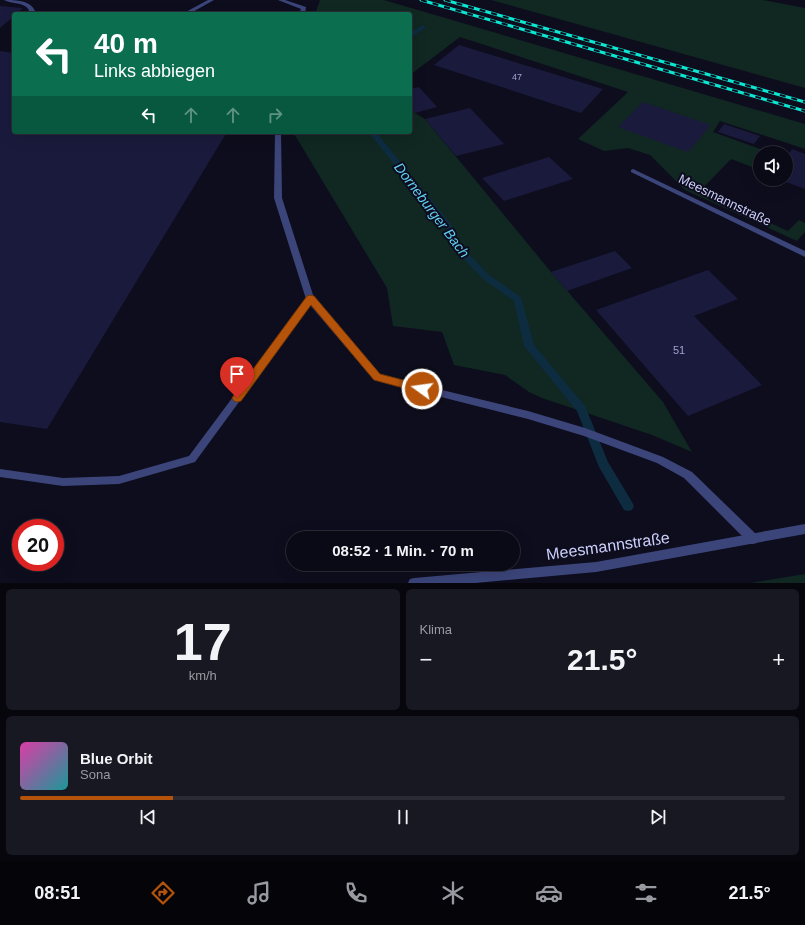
<!DOCTYPE html>
<html lang="de">
<head>
<meta charset="utf-8">
<style>
  :root { --surface:#0a0a16; --page:#181823; --text:#f1f3f6; --muted:#999aa1; --line:#2a2b35; --accent:#b45309 }
  body { margin:0; font-family:Arial,sans-serif; background:var(--page); color:var(--text); height:100vh; display:flex; flex-direction:column; font-size:15px; white-space:nowrap }
  * { box-sizing:border-box; margin:0 }
  p { font-size:13px; color:var(--muted) }
  .icon { flex:none; width:22px; height:22px; fill:none; stroke:currentColor; stroke-width:2; stroke-linecap:round; stroke-linejoin:round }
  .map { position:relative; height:583px; overflow:hidden }
  .details { display:flex; flex-direction:column; gap:6px; padding:6px; background:#06060c; flex:1 }
  .details>* { flex:none }
  .banner { position:absolute; left:12px; top:12px; width:400px; height:122px; border-radius:4px; box-shadow:0 4px 16px #0002,0 0 0 1px var(--line); background:#0b6e4f; color:#fff; overflow:hidden }
  .controls { position:absolute; left:753px; top:146px; display:grid; gap:8px }
  .controls a { display:grid; place-items:center; width:40px; height:40px; border-radius:50%; background:var(--surface); box-shadow:0 4px 16px #0002,0 0 0 1px var(--line); font-size:20px }
  .speed { position:absolute; left:12px; top:519px; display:flex; gap:8px; font-size:20px; font-weight:700; text-align:center }
  .speed>* { display:grid; place-content:center; width:52px; height:52px; border-radius:50%; background:var(--surface); box-shadow:0 4px 16px #0002,0 0 0 1px var(--line); line-height:1 }
  .speed .limit { border:6px solid #d22; background:#fff; color:#111 }
  .pin { position:absolute; display:grid; place-items:center; width:34px; height:34px; color:#fff; margin:-41px -17px; border-radius:50% 50% 50% 0; rotate:-45deg; box-shadow:0 0 4px #0007 }
  .pin .icon { rotate:45deg }
  .me { position:absolute; width:44px; margin:-22px; rotate:284deg; stroke-linejoin:round; filter:drop-shadow(0 0 3px #0008) }
  .turn { display:flex; align-items:center; gap:14px; height:84px; padding:0 16px; font-size:18px }
  .turn .icon { width:52px; height:52px; stroke-width:2.5 }
  .turn b { display:block; font-size:28px; line-height:34px }
  .lanes { display:flex; align-items:center; height:38px; padding:0 16px; background:#0003; justify-content:center; gap:20px; direction:ltr }
  .lanes .off { opacity:.35 }
  .big { font-size:30px; font-weight:700; line-height:1.1 }
  .details .card { flex:1; display:flex; flex-direction:column; justify-content:center; gap:6px; min-width:0; padding:0 14px; border-radius:6px; background:var(--page) }
  .details .dial { align-items:center; gap:0 }
  .dial b { font-size:52px; line-height:1 }
  .song { display:flex; align-items:center; gap:12px }
  .cover { width:48px; height:48px; border-radius:6px; background:linear-gradient(135deg,hsl(320 70% 55%),hsl(180 70% 35%)) }
  .played { height:4px; border-radius:2px; background:linear-gradient(90deg,var(--accent) 20%,var(--line) 20%) }
  .keys { display:flex; justify-content:space-around; direction:ltr }
  .heat { display:flex; justify-content:space-between; align-items:center; font-size:22px; direction:ltr }
  .details .tiles { flex:1; display:grid; gap:6px; grid-template-columns:1fr 1fr }
  .card:last-child { grid-column:span 2 }
  .trip { position:absolute; left:286px; top:531px; width:234px; height:40px; border-radius:20px; background:var(--surface); box-shadow:0 4px 16px #0002,0 0 0 1px var(--line); font-weight:700; line-height:40px; text-align:center }
  .menu { display:flex; height:64px; justify-content:space-around; align-items:center; background:#040409; color:var(--muted) }
  .menu .icon { width:28px; height:28px }
  .menu .on { color:var(--accent) }
  .menu b { font-size:18px; color:var(--text) }
  .map>svg:first-child { display:block }
  .green { fill:#102722 }
  .lines { fill:none; stroke-linecap:round; stroke-linejoin:round }
  .stream { fill:#0e2c40; fill-rule:evenodd }
  .building { fill:#1a1a3d }
  .service { fill:#3b457a; fill-rule:evenodd }
  .minor { fill:#3b457a; fill-rule:evenodd }
  .rail-casing { stroke:#0de7d1; stroke-width:3 }
  .rail { stroke:#0d0d1d; stroke-width:2; stroke-dasharray:6; stroke-linecap:butt }
  .route { fill:#b45309; stroke:#753606 }
  .labels { text-anchor:middle; dominant-baseline:central; stroke-width:4; stroke-linejoin:round; paint-order:stroke }
  .far-number-label { font-size:9px; fill:#a0a2cc }
  .number-label { font-size:11px; fill:#a0a2cc }
  .street-label { font-size:13px; fill:#ccd0fc; stroke:#0d0d1d }
  .water-label { font-size:14px; font-style:italic; fill:#60cff6; stroke:#0d0d1d }
  .near-street-label { font-size:16px; fill:#ccd0fc; stroke:#0d0d1d }
</style>
</head>
<body>
<div class="map">
<svg width="805" height="583" viewBox="0 0 805 583">
  <rect width="100%" height="100%" fill="#0d0d1d"/>
  <path class="green" d="M 320,0 L 384,0 L 805,124 L 805,149 L 720,121 L 713,132 L 763,150 L 752,167 L 731,159 L 700,191 L 788,231 L 799,220 L 805,223 L 805,232 L 797,241 L 685,190 L 650,155 L 628,148 L 604,151 L 578,139 L 628,92 L 460,37 L 410,75 L 410,14 L 315,14 Z
    M 491,0 L 763,0 L 805,8 L 805,88 Z
    M 410,107 L 415,113 L 425,119 L 551,272 L 663,402 L 692,452 L 652,435 L 542,398 L 529,392 L 505,375 L 454,365 L 442,332 L 393,326 L 387,288 L 293,132 L 410,132 Z
    M 805,574 L 805,583 L 750,583 Z"/>
  <g class="lines">
    <path class="stream" d="M 423,25 L 426,27 L 425,28 L 410,38 L 410,33 Z
      M 368,132 L 376,132 L 450,223 L 465,250 L 489,275 L 521,297 L 534,345 L 585,406 L 608,462 L 632,502 L 634,506 L 632,510 L 628,511 L 624,510 L 599,467 L 577,411 L 524,346 L 514,301 L 483,279 L 459,254 L 444,226 Z"/>
  </g>
  <path class="building" d="M 0,6 L 23,8 L 16,14 L 14,14 L 14,16 L 0,28 Z
    M 459,45 L 603,89 L 581,113 L 434,65 Z
    M 0,51 L 14,53 L 14,132 L 227,132 L 47,429 L 0,422 Z
    M 419,87 L 437,107 L 415,113 L 410,107 L 410,89 Z
    M 643,102 L 711,125 L 688,152 L 618,127 Z
    M 470,108 L 504,144 L 456,156 L 425,119 Z
    M 724,124 L 760,136 L 754,144 L 718,132 Z
    M 792,149 L 805,154 L 805,189 L 778,179 L 786,179 L 786,159 Z
    M 549,157 L 573,179 L 504,201 L 482,178 Z
    M 615,251 L 632,268 L 567,291 L 551,272 Z
    M 708,270 L 738,299 L 694,316 L 762,385 L 688,416 L 596,310 Z"/>
  <g class="lines">
    <path class="service" d="M 4,0 C 16,0 33,0 36,14 L 30,14 C 28,1 13,5 4,0 Z
      M 208,0 L 214,0 L 189,14 L 182,14 Z
      M 278,0 L 285,0 L 306,7 L 305,14 L 299,14 L 301,9 Z
      M 275,132 L 281,132 L 282,198 L 314,298 L 380,375 L 528,411 L 585,428 L 663,457 L 692,472 L 757,535 L 758,539 L 757,543 L 753,544 L 749,543 L 684,478 L 657,463 L 584,436 L 528,419 L 374,380 L 310,305 L 195,462 L 119,484 L 63,486 L 0,477 L 0,469 L 63,478 L 119,476 L 189,456 L 306,299 L 274,198 Z"/>
    <path class="minor" d="M 633,169 L 805,251 L 805,257 L 631,172 L 631,170 Z
      M 805,524 L 805,534 L 596,572 L 475,583 L 408,583 L 410,579 L 414,578 L 596,562 Z"/>
    <g class="rail-casing">
      <path id="rail" d="M 421,0 L 805,111
        M 445,0 L 805,102"/>
    </g>
    <use href="#rail" class="rail"/>
  </g>
  <path class="route" d="M 310,295 L 314,296 L 380,374 L 426,386 L 427,389 L 426,392 L 422,393 L 374,380 L 311,305 L 241,401 L 237,402 L 234,401 L 232,398 L 234,395 L 307,296 Z"/>
  <g class="labels">
    <g class="far-number-label">
      <text x="517" y="77">47</text>
    </g>
    <g class="number-label">
      <text x="679" y="350">51</text>
    </g>
    <g class="street-label">
      <text transform="translate(725 200) rotate(26)">Meesmannstraße</text>
    </g>
    <g class="water-label">
      <text transform="translate(432 210) rotate(53)">Dorneburger Bach</text>
    </g>
    <g class="near-street-label">
      <text transform="translate(608 546) rotate(-8)">Meesmannstraße</text>
    </g>
  </g>
</svg>
<div class="controls">
<a><svg class="icon" aria-label="sound" viewBox="0 0 24 24"><path d="M4 9h4l5-4v14l-5-4H4zM17 9q2 3 0 6"/></svg></a>
</div>
<div class="speed"><div class="limit">20</div></div>
<div class="pin" style="left:237px;top:398px;background:#d93025"><svg class="icon" aria-label="arrive" viewBox="0 0 24 24"><path d="M6 21V4h12l-3 4 3 4H6"/></svg></div>
<svg class="me" style="left:422px;top:389px" viewBox="-20 -20 40 40"><circle r="17" fill="#b45309" stroke="#fff" stroke-width="3"/><path d="M0-11L8 9 0 5-8 9z" fill="#fff"/></svg>
<div class="trip">08:52 · 1 Min. · 70 m</div>
<div class="banner">
<div class="turn"><svg class="icon" aria-label="left" viewBox="0 0 24 24"><path d="M17 20v-9H6M10 6l-5 5 5 5"/></svg><div><b>40 m</b>Links abbiegen</div></div>
<div class="lanes"><svg class="icon" aria-label="left" viewBox="0 0 24 24"><path d="M17 20v-9H6M10 6l-5 5 5 5"/></svg><svg class="icon off" aria-label="ahead" viewBox="0 0 24 24"><path d="M12 20V5M6 11l6-6 6 6"/></svg><svg class="icon off" aria-label="ahead" viewBox="0 0 24 24"><path d="M12 20V5M6 11l6-6 6 6"/></svg><svg class="icon off" aria-label="right" viewBox="0 0 24 24"><path d="M7 20v-9h11M14 6l5 5-5 5"/></svg></div>
</div>
</div>
<section class="details">
<div class="tiles">
<div class="card dial"><b>17</b><p>km/h</p></div>
<div class="card"><p>Klima</p>
<div class="heat"><a>−</a><b class="big">21.5°</b><a>+</a></div>
</div>
<div class="card">
<div class="song"><i class="cover"></i><div><b>Blue Orbit</b><p>Sona</p></div></div>
<div class="played"></div>
<div class="keys"><svg class="icon" aria-label="previous" viewBox="0 0 24 24"><path d="M18 5L8 12l10 7zM5 5v14"/></svg><svg class="icon" aria-label="pause" viewBox="0 0 24 24"><path d="M8 5v14M16 5v14"/></svg><svg class="icon" aria-label="next" viewBox="0 0 24 24"><path d="M6 5l10 7-10 7zM19 5v14"/></svg></div>
</div>
</div>
</section>
<nav class="menu">
<b>08:51</b>
<svg class="icon on" aria-label="directions" viewBox="0 0 24 24"><path d="M12 3l9 9-9 9-9-9zM9 14v-3h6M13 9l2 2-2 2"/></svg>
<svg class="icon" aria-label="music" viewBox="0 0 24 24"><path d="M9 18V5l10-2v13"/><circle cx="6" cy="18" r="3"/><circle cx="16" cy="16" r="3"/></svg>
<svg class="icon" aria-label="phone" viewBox="0 0 24 24"><path d="M5 4h4l2 5-3 2q2 4 5 5l2-3 5 2v4C11 20 4 13 5 4z"/></svg>
<svg class="icon" aria-label="climate" viewBox="0 0 24 24"><path d="M12 3v18M4 7l16 10M4 17L20 7"/></svg>
<svg class="icon" aria-label="car" viewBox="0 0 24 24"><path d="M5 17H2v-5l4-1 3-4h7l3 4 3 1v5h-3M9 17h6M6 11h13"/><circle cx="7" cy="17" r="2"/><circle cx="17" cy="17" r="2"/></svg>
<svg class="icon" aria-label="filters" viewBox="0 0 24 24"><path d="M4 7h16M4 17h16"/><circle cx="9" cy="7" r="2"/><circle cx="15" cy="17" r="2"/></svg>
<b>21.5°</b>
</nav>
</body>
</html>
